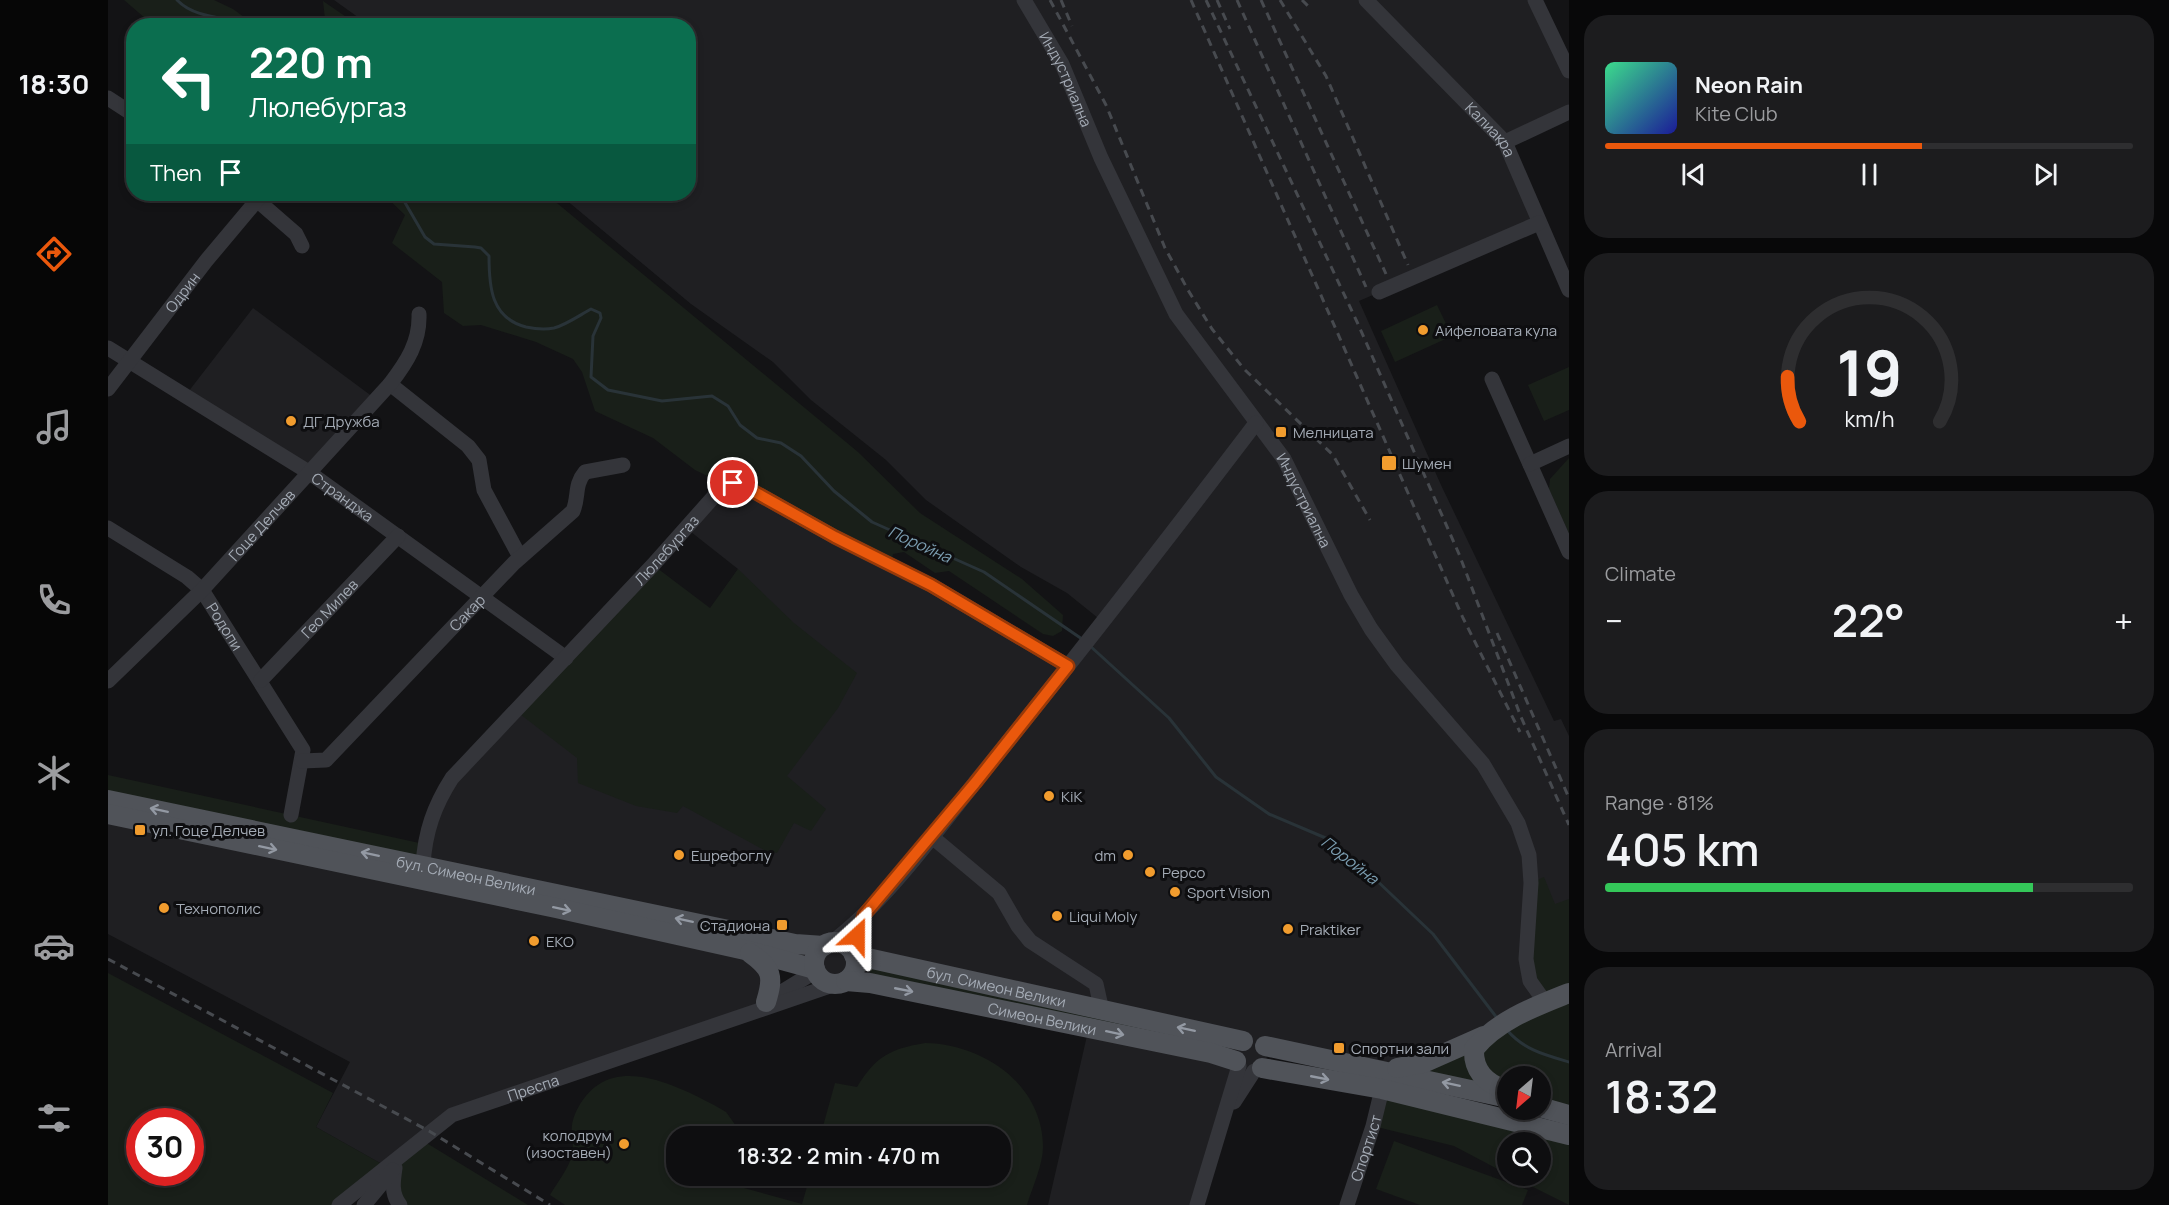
<!DOCTYPE html>
<html lang="en">
<head>
<meta charset="utf-8">
<style>
  :root { --surface:#0e0e10; --page:#1c1c1e; --text:#f1f3f6; --muted:#9b9c9f; --line:#2e2e30; --accent:#ea580c }
  body { margin:0; font-family:Manrope,sans-serif; background:var(--page); color:var(--text); height:100vh; display:flex; flex-direction:column; font-size:22px; white-space:nowrap }
  * { box-sizing:border-box; margin:0 }
  p { font-size:20px; color:var(--muted) }
  .icon { flex:none; width:33px; height:33px; fill:none; stroke:currentColor; stroke-width:2; stroke-linecap:round; stroke-linejoin:round }
  .map { position:relative; flex:1; overflow:hidden }
  .sheet { display:flex; flex-direction:column; gap:15px; padding:15px; background:#080809; width:600px }
  .sheet>* { flex:none }
  .hud { position:absolute; left:18px; top:18px; width:570px; height:183px; border-radius:24px; box-shadow:0 3px 9px #0003,0 0 0 2px var(--line); background:#0b6e4f; color:#fff; overflow:hidden }
  .needle { width:39px; rotate:208deg }
  .controls { position:absolute; left:1389px; top:1066px; display:grid; gap:12px }
  .controls a { display:grid; place-items:center; width:54px; height:54px; border-radius:50%; background:var(--surface); box-shadow:0 3px 9px #0003,0 0 0 2px var(--line); font-size:30px }
  .speed { position:absolute; left:18px; top:1108px; display:flex; gap:12px; font-size:30px; font-weight:700; text-align:center }
  .speed>* { display:grid; place-content:center; width:78px; height:78px; border-radius:50%; background:var(--surface); box-shadow:0 3px 9px #0003,0 0 0 2px var(--line); line-height:1 }
  .speed .limit { border:9px solid #d22; background:#fff; color:#111 }
  .pin { position:absolute; display:grid; place-items:center; width:51px; height:51px; color:#fff; margin:-26px; border:3px solid #fff; border-radius:50%; box-shadow:0 2px 6px #0007 }
  .me { position:absolute; width:66px; margin:-33px; rotate:24deg; stroke-linejoin:round; filter:drop-shadow(0 0 4px #0008) }
  .turn { display:flex; align-items:center; gap:21px; height:126px; padding:0 24px; font-size:27px }
  .turn .icon { width:78px; height:78px; stroke-width:2.5 }
  .turn b { display:block; font-size:42px; line-height:51px }
  .then { display:flex; align-items:center; height:57px; padding:0 24px; background:#0003; gap:12px; font-size:22px }
  .big { font-size:45px; font-weight:600; line-height:1.1 }
  .sheet .card { flex:1; display:flex; flex-direction:column; justify-content:center; gap:9px; min-width:0; padding:0 21px; border-radius:24px; background:var(--page) }
  .sheet .dial { align-items:center; gap:0 }
  .dial svg { height:156px; overflow:visible; fill:none; stroke:var(--line); stroke-width:7; stroke-linecap:round; text-anchor:middle }
  .dial text { fill:var(--text); stroke:none }
  .song { display:flex; align-items:center; gap:18px }
  .cover { width:72px; height:72px; border-radius:9px; background:linear-gradient(135deg,hsl(150 70% 55%),hsl(240 70% 35%)) }
  .played { height:6px; border-radius:3px; background:linear-gradient(90deg,var(--accent) 60%,var(--line) 60%) }
  .keys { display:flex; justify-content:space-around; direction:ltr }
  .heat { display:flex; justify-content:space-between; align-items:center; font-size:33px; direction:ltr }
  .charge { height:9px; border-radius:4px; background:linear-gradient(90deg,#34c759 81%,var(--line) 0) }
  .trip { position:absolute; left:558px; top:1126px; width:345px; height:60px; border-radius:24px; background:var(--surface); box-shadow:0 3px 9px #0003,0 0 0 2px var(--line); font-weight:600; line-height:60px; text-align:center }
  main { display:flex; flex:1; min-height:0 }
  .menu { display:flex; flex-direction:column; width:108px; justify-content:space-around; align-items:center; background:#060606; color:var(--muted) }
  .menu .icon { width:42px; height:42px }
  .menu .active { color:var(--accent) }
  .menu b { font-size:27px; color:var(--text) }
  .map>svg:first-child { display:block }
  .built { fill:#1f1f22 }
  .green { fill:#191f19; fill-rule:evenodd }
  .lines { fill:none; stroke-linecap:round; stroke-linejoin:round }
  .stream { stroke:#293338; stroke-width:3 }
  .minor { stroke:#34353a; stroke-width:15 }
  .major { stroke:#505359; stroke-width:20 }
  .rail { stroke:#474a4f; stroke-width:3; stroke-dasharray:8 6; stroke-linecap:butt }
  .oneway { stroke:#9399a3 }
  .route-casing { stroke:#983908; stroke-width:15 }
  .route { stroke:#ea580c; stroke-width:10 }
  .poi-dot { fill:#f19c2e; stroke:#0e0e10; stroke-width:2 }
  .labels { text-anchor:middle; dominant-baseline:central; stroke-width:6; stroke-linejoin:round; paint-order:stroke }
  .street-label { font-size:15px; fill:#a4abb5; stroke:#0e0e10 }
  .poi-label { font-size:15px; fill:#a4abb5; stroke:#0e0e10; text-anchor:start }
  .water-label { font-size:16px; font-style:italic; fill:#7b9db0; stroke:#0e0e10 }
</style>
</head>
<body>
<main>
<nav class="menu">
<b>18:30</b>
<svg class="icon active" aria-label="directions" viewBox="0 0 24 24"><path d="M12 3l9 9-9 9-9-9zM9 14v-3h6M13 9l2 2-2 2"/></svg>
<svg class="icon" aria-label="music" viewBox="0 0 24 24"><path d="M9 18V5l10-2v13"/><circle cx="6" cy="18" r="3"/><circle cx="16" cy="16" r="3"/></svg>
<svg class="icon" aria-label="phone" viewBox="0 0 24 24"><path d="M5 4h4l2 5-3 2q2 4 5 5l2-3 5 2v4C11 20 4 13 5 4z"/></svg>
<svg class="icon" aria-label="climate" viewBox="0 0 24 24"><path d="M12 3v18M4 7l16 10M4 17L20 7"/></svg>
<svg class="icon" aria-label="car" viewBox="0 0 24 24"><path d="M5 17H2v-5l4-1 3-4h7l3 4 3 1v5h-3M9 17h6M6 11h13"/><circle cx="7" cy="17" r="2"/><circle cx="17" cy="17" r="2"/></svg>
<svg class="icon" aria-label="filters" viewBox="0 0 24 24"><path d="M4 7h16M4 17h16"/><circle cx="9" cy="7" r="2"/><circle cx="15" cy="17" r="2"/></svg>
</nav>
<div class="map">
<svg width="1461" height="1205" viewBox="0 0 1461 1205">
  <rect width="100%" height="100%" fill="#131315"/>
  <path class="built" d="M 226,0 L 1427,0 L 1461,71 L 1461,112 L 1397,142 L 1431,223 L 1251,301 L 1333,485 L 1446,721 L 1453,719 L 1461,736 L 1461,993 L 1299,1067 L 1157,1046 L 1159,1060 L 1118,1115 L 1089,1205 L 940,1205 L 981,1027 L 716,981 L 700,967 L 654,962 L 658,1002 L 344,1115 L 279,1167 L 208,1127 L 242,1062 L 0,934 L 0,814 L 315,865 L 332,797 L 458,658 L 603,608 L 630,569 L 578,528 L 617,484 L 959,666 L 995,622 L 959,593 L 913,567 L 818,500 L 778,460 L 703,400 L 665,362 L 583,304 L 451,194 L 580,194 L 580,26 L 261,25 Z
    M 145,308 L 269,400 L 202,473 L 77,396 Z"/>
  <path class="green" d="M 16,0 L 106,0 L 125,9 L 147,25 L 45,25 Z
    M 215,1 L 250,25 L 221,25 L 217,19 Z
    M 275,194 L 438,194 L 750,452 L 812,513 L 914,579 L 955,615 L 954,631 L 945,636 L 935,634 L 841,571 L 827,573 L 796,552 L 785,554 L 783,565 L 587,470 L 545,438 L 487,411 L 474,372 L 465,359 L 428,342 L 373,325 L 355,326 L 336,313 L 334,282 L 284,243 L 297,215 Z
    M 1329,305 L 1344,336 L 1287,362 L 1273,331 Z
    M 1461,367 L 1461,410 L 1436,421 L 1420,385 Z
    M 1461,458 L 1461,534 L 1441,489 L 1442,479 Z
    M 545,565 L 602,608 L 630,569 L 686,623 L 749,673 L 730,708 L 679,776 L 718,809 L 703,831 L 686,823 L 669,853 L 658,851 L 575,806 L 569,813 L 528,806 L 470,783 L 469,758 L 408,711 Z
    M 0,775 L 316,844 L 315,865 L 0,800 Z
    M 1436,877 L 1447,904 L 1461,899 L 1461,1115 L 1433,1104 L 1432,1077 L 1400,1077 L 1399,1091 L 1366,1060 L 1403,1019 L 1437,1002 L 1422,981 L 1423,883 Z
    M 762,966 L 1115,1042 L 1112,1051 L 762,975 Z
    M 0,973 L 225,1093 L 208,1127 L 279,1167 L 312,1139 L 420,1205 L 292,1205 L 285,1185 L 231,1205 L 0,1205 ZM 32,1122 L 82,1122 L 82,1173 L 32,1173 Z
    M 817,1043 C 875,1044 935,1084 935,1147 C 935,1165 924,1188 919,1205 L 457,1205 L 442,1195 C 449,1183 464,1164 465,1150 C 465,1135 461,1129 467,1114 C 496,1050 560,1081 606,1105 L 618,1112 L 636,1137 L 568,1137 L 568,1176 L 640,1176 L 636,1188 L 694,1204 L 702,1176 L 892,1176 L 892,1137 L 712,1137 L 727,1083 L 749,1087 C 768,1056 782,1049 817,1043 Z
    M 1363,1048 L 1376,1085 L 1316,1070 Z
    M 1274,1089 L 1461,1135 L 1461,1205 L 1403,1176 L 1432,1176 L 1432,1143 L 1400,1143 L 1399,1174 L 1346,1146 L 1265,1126 Z
    M 1286,1141 L 1420,1190 L 1414,1205 L 1312,1205 L 1268,1189 Z"/>
  <g class="lines">
    <path class="stream" d="M 69,0 C 89,21 124,16 149,26
      M 292,194 L 317,237 L 326,244 L 367,247 L 373,248 L 381,256 C 381,287 383,318 418,327 C 427,329 437,330 446,328 C 458,325 472,315 483,309 L 492,313 L 493,318 L 485,336 L 483,377 L 500,390 L 554,401 L 604,396 L 620,406 L 632,425 L 649,438 L 673,443 L 693,456 L 726,491 L 764,522 L 876,572 L 974,639
      M 981,645 L 1061,718 L 1108,777 L 1161,814 L 1220,839 L 1265,877 L 1325,934 L 1389,1018
      M 1399,1030 C 1416,1050 1437,1055 1461,1062"/>
    <g class="minor">
      <path id="s1" d="M 916,0 L 954,64 L 993,158 L 1068,314 L 1176,459 L 1243,595 L 1263,629 L 1289,665 L 1375,764 L 1410,823 L 1421,855 L 1423,883 L 1418,959 L 1422,981 L 1437,1002"/>
      <path id="s2" d="M 1258,0 L 1397,142 L 1461,290"/>
      <path d="M 1427,0 L 1461,71"/>
      <path d="M 0,98 L 26,115"/>
      <path d="M 1397,142 L 1461,112"/>
      <path d="M 142,194 L 188,234 L 194,246"/>
      <path d="M 1271,292 L 1431,223"/>
      <path id="s3" d="M 0,348 L 202,473 L 458,658"/>
      <path d="M 1384,379 L 1461,552"/>
      <path d="M 282,384 L 360,446 L 371,460 L 376,490 L 412,557"/>
      <path id="s4" d="M 0,389 L 98,261 L 150,199"/>
      <path d="M 1422,464 L 1461,446"/>
      <path id="s5" d="M 0,528 L 79,577 L 94,590 L 195,750 L 183,815"/>
      <path id="s6" d="M 153,680 L 290,536"/>
      <path id="s7" d="M 0,681 L 94,590 L 282,384 C 299,362 312,342 311,314"/>
      <path id="s8" d="M 194,761 L 218,760 L 406,563 L 465,511 C 471,497 466,485 477,472 L 515,465"/>
      <path d="M 823,836 L 891,893 L 910,926 L 922,941 L 988,984 L 994,1011"/>
      <path id="s9" d="M 315,865 C 317,832 326,806 344,778 L 545,565 L 617,484 L 634,485 L 727,537 L 823,585 L 960,666"/>
      <path d="M 723,943 C 781,899 831,827 877,770 C 969,656 1059,540 1148,423"/>
      <path d="M 745,952 L 755,918"/>
      <path d="M 659,1001 L 708,971"/>
      <path d="M 1126,1102 L 1146,1071"/>
      <path d="M 287,1168 C 285,1181 283,1194 292,1205"/>
      <path id="s10" d="M 231,1205 L 344,1115 L 728,984"/>
      <path d="M 256,1205 L 285,1170"/>
      <path d="M 1089,1205 L 1131,1066"/>
      <path id="s11" d="M 1239,1205 L 1265,1126 L 1274,1089"/>
    </g>
    <g class="major">
      <path id="s12" d="M 0,800 L 687,944 L 716,946"/>
      <path d="M 0,814 L 448,908 L 637,950 L 707,969"/>
      <circle cx="727" cy="963" r="21"/>
      <path d="M 642,953 C 664,969 666,976 658,1002"/>
      <path id="s13" d="M 746,955 L 1135,1041"/>
      <path id="s14" d="M 738,981 L 762,983 L 1103,1053 L 1128,1061"/>
      <path d="M 1157,1046 L 1400,1098"/>
      <path d="M 1154,1068 L 1274,1089 L 1461,1135"/>
      <path d="M 1289,1068 L 1315,1063 L 1376,1036"/>
      <path d="M 1397,1090 C 1378,1083 1365,1071 1366,1049 C 1390,1020 1426,1007 1461,993"/>
      <path d="M 1432,1107 L 1461,1115"/>
    </g>
    <path class="rail" d="M 942,0 L 998,105 L 1057,248 L 1080,290 L 1104,329 L 1136,369 L 1225,455 L 1262,520
      M 953,0 L 964,26
      M 1083,0 L 1355,618 L 1412,732
      M 1098,0 L 1250,324 L 1351,554 L 1413,717 L 1461,825
      M 1109,0 L 1122,29
      M 1129,0 L 1258,287
      M 1153,0 L 1278,274
      M 1172,0 L 1218,76 L 1300,265
      M 1194,0 L 1203,9
      M 1389,633 L 1461,798
      M 0,959 L 321,1131 L 442,1205"/>
  </g>
  <defs><path id="oneway-shaft" d="M-6 0H5M1.5-3L5.5 0L1.5 3" fill="none" stroke-width="1.6" stroke-linecap="round" stroke-linejoin="round" transform="scale(1.5)"/></defs>
  <g class="oneway">
    <use href="#oneway-shaft" transform="translate(51 810) rotate(-168)"/>
    <use href="#oneway-shaft" transform="translate(160 848) rotate(12)"/>
    <use href="#oneway-shaft" transform="translate(262 854) rotate(-168)"/>
    <use href="#oneway-shaft" transform="translate(454 909) rotate(12)"/>
    <use href="#oneway-shaft" transform="translate(576 920) rotate(-168)"/>
    <use href="#oneway-shaft" transform="translate(796 990) rotate(11)"/>
    <use href="#oneway-shaft" transform="translate(1078 1029) rotate(-168)"/>
    <use href="#oneway-shaft" transform="translate(1007 1033) rotate(12)"/>
    <use href="#oneway-shaft" transform="translate(1212 1078) rotate(11)"/>
    <use href="#oneway-shaft" transform="translate(1343 1084) rotate(-168)"/>
  </g>
  <g class="lines">
    <g class="route-casing">
      <path id="route" d="M 625,483 L 634,485 L 727,537 L 823,585 L 960,666 L 867,783 L 756,915 L 749,936"/>
    </g>
    <use href="#route" class="route"/>
  </g>
  <g class="poi-dot">
    <circle cx="1315" cy="330" r="6"/>
    <circle cx="183" cy="421" r="6"/>
    <rect x="1167" y="426" width="12" height="12" rx="3"/>
    <rect x="1273" y="455" width="16" height="16" rx="3"/>
    <circle cx="941" cy="796" r="6"/>
    <rect x="26" y="824" width="12" height="12" rx="3"/>
    <circle cx="571" cy="855" r="6"/>
    <circle cx="1020" cy="855" r="6"/>
    <circle cx="1042" cy="872" r="6"/>
    <circle cx="1067" cy="892" r="6"/>
    <circle cx="56" cy="908" r="6"/>
    <circle cx="949" cy="916" r="6"/>
    <rect x="668" y="919" width="12" height="12" rx="3"/>
    <circle cx="1180" cy="929" r="6"/>
    <circle cx="426" cy="941" r="6"/>
    <rect x="1225" y="1042" width="12" height="12" rx="3"/>
    <circle cx="516" cy="1144" r="6"/>
  </g>
  <g class="labels">
    <g class="street-label">
      <text stroke="none"><textPath href="#s1" startOffset="90">Индустриална</textPath></text>
      <text stroke="none"><textPath href="#s2" startOffset="180">Калиакра</textPath></text>
      <text stroke="none"><textPath href="#s4" startOffset="122">Одрин</textPath></text>
      <text stroke="none"><textPath href="#s3" startOffset="278">Странджа</textPath></text>
      <text stroke="none"><textPath href="#s1" startOffset="576">Индустриална</textPath></text>
      <text stroke="none"><textPath href="#s7" startOffset="219">Гоце Делчев</textPath></text>
      <text stroke="none"><textPath href="#s9" startOffset="406">Люлебургаз</textPath></text>
      <text stroke="none"><textPath href="#s6" startOffset="99">Гео Милев</textPath></text>
      <text stroke="none"><textPath href="#s8" startOffset="228">Сакар</textPath></text>
      <text stroke="none"><textPath href="#s5" startOffset="156">Родопи</textPath></text>
      <text stroke="none"><textPath href="#s12" startOffset="366">бул. Симеон Велики</textPath></text>
      <text stroke="none"><textPath href="#s13" startOffset="146">бул. Симеон Велики</textPath></text>
      <text stroke="none"><textPath href="#s14" startOffset="200">Симеон Велики</textPath></text>
      <text stroke="none"><textPath href="#s10" startOffset="230">Преспа</textPath></text>
      <text stroke="none"><textPath href="#s11" startOffset="60">Спортист</textPath></text>
    </g>
    <g class="poi-label">
      <text x="1327" y="330">Айфеловата кула</text>
      <text x="195" y="421">ДГ Дружба</text>
      <text x="1185" y="432">Мелницата</text>
      <text x="1294" y="463">Шумен</text>
      <text x="953" y="796">KiK</text>
      <text x="44" y="830">ул. Гоце Делчев</text>
      <text x="583" y="855">Ешрефоглу</text>
      <text x="1008" y="855" text-anchor="end">dm</text>
      <text x="1054" y="872">Pepco</text>
      <text x="1079" y="892">Sport Vision</text>
      <text x="68" y="908">Технополис</text>
      <text x="961" y="916">Liqui Moly</text>
      <text x="662" y="925" text-anchor="end">Стадиона</text>
      <text x="1192" y="929">Praktiker</text>
      <text x="438" y="941">EKO</text>
      <text x="1243" y="1048">Спортни зали</text>
      <text x="504" y="1135" text-anchor="end">колодрум<tspan x="504" dy="17">(изоставен)</tspan></text>
    </g>
    <g class="water-label">
      <text transform="translate(812 544) rotate(24)">Поройна</text>
      <text transform="translate(1242 860) rotate(38)">Поройна</text>
    </g>
  </g>
</svg>
<div class="controls">
<a><svg class="needle" viewBox="-14 -14 28 28"><path d="M0-13l5 13h-10z" fill="#e53935"/><path d="M0 13l5-13h-10z" fill="#9b9c9f"/></svg></a>
<a><svg class="icon" aria-label="search" viewBox="0 0 24 24"><circle cx="10" cy="10" r="6"/><path d="M15 15l6 6"/></svg></a>
</div>
<div class="speed"><div class="limit">30</div></div>
<div class="pin" style="left:625px;top:483px;background:#d93025"><svg class="icon" aria-label="arrive" viewBox="0 0 24 24"><path d="M6 21V4h12l-3 4 3 4H6"/></svg></div>
<svg class="me" style="left:749px;top:936px" viewBox="-20 -20 40 40"><path d="M0-17L14 15 0 8-14 15z" fill="#ea580c" stroke="#fff" stroke-width="4"/></svg>
<div class="trip">18:32 · 2 min · 470 m</div>
<div class="hud">
<div class="turn"><svg class="icon" aria-label="left" viewBox="0 0 24 24"><path d="M17 20v-9H6M10 6l-5 5 5 5"/></svg><div><b>220 m</b>Люлебургаз</div></div>
<div class="then">Then<svg class="icon" aria-label="arrive" viewBox="0 0 24 24"><path d="M6 21V4h12l-3 4 3 4H6"/></svg></div>
</div>
</div>
<section class="sheet">
<div class="card">
<div class="song"><i class="cover"></i><div><b>Neon Rain</b><p>Kite Club</p></div></div>
<div class="played"></div>
<div class="keys"><svg class="icon" aria-label="previous" viewBox="0 0 24 24"><path d="M18 5L8 12l10 7zM5 5v14"/></svg><svg class="icon" aria-label="pause" viewBox="0 0 24 24"><path d="M8 5v14M16 5v14"/></svg><svg class="icon" aria-label="next" viewBox="0 0 24 24"><path d="M6 5l10 7-10 7zM19 5v14"/></svg></div>
</div>
<div class="card dial"><svg viewBox="0 0 100 80">
<path d="M14 69A42 42 0 1 1 86 69"/>
<path d="M14 69A42 42 0 0 1 8 46" stroke="#ea580c"/>
<text x="50" y="56" font-size="32" font-weight="700">19</text>
<text x="50" y="72" font-size="11">km/h</text>
</svg></div>
<div class="card"><p>Climate</p>
<div class="heat"><a>−</a><b class="big">22°</b><a>+</a></div>
</div>
<div class="card"><p>Range · 81%</p><b class="big">405 km</b><div class="charge"></div></div>
<div class="card"><p>Arrival</p><b class="big">18:32</b></div>
</section>
</main>
</body>
</html>
